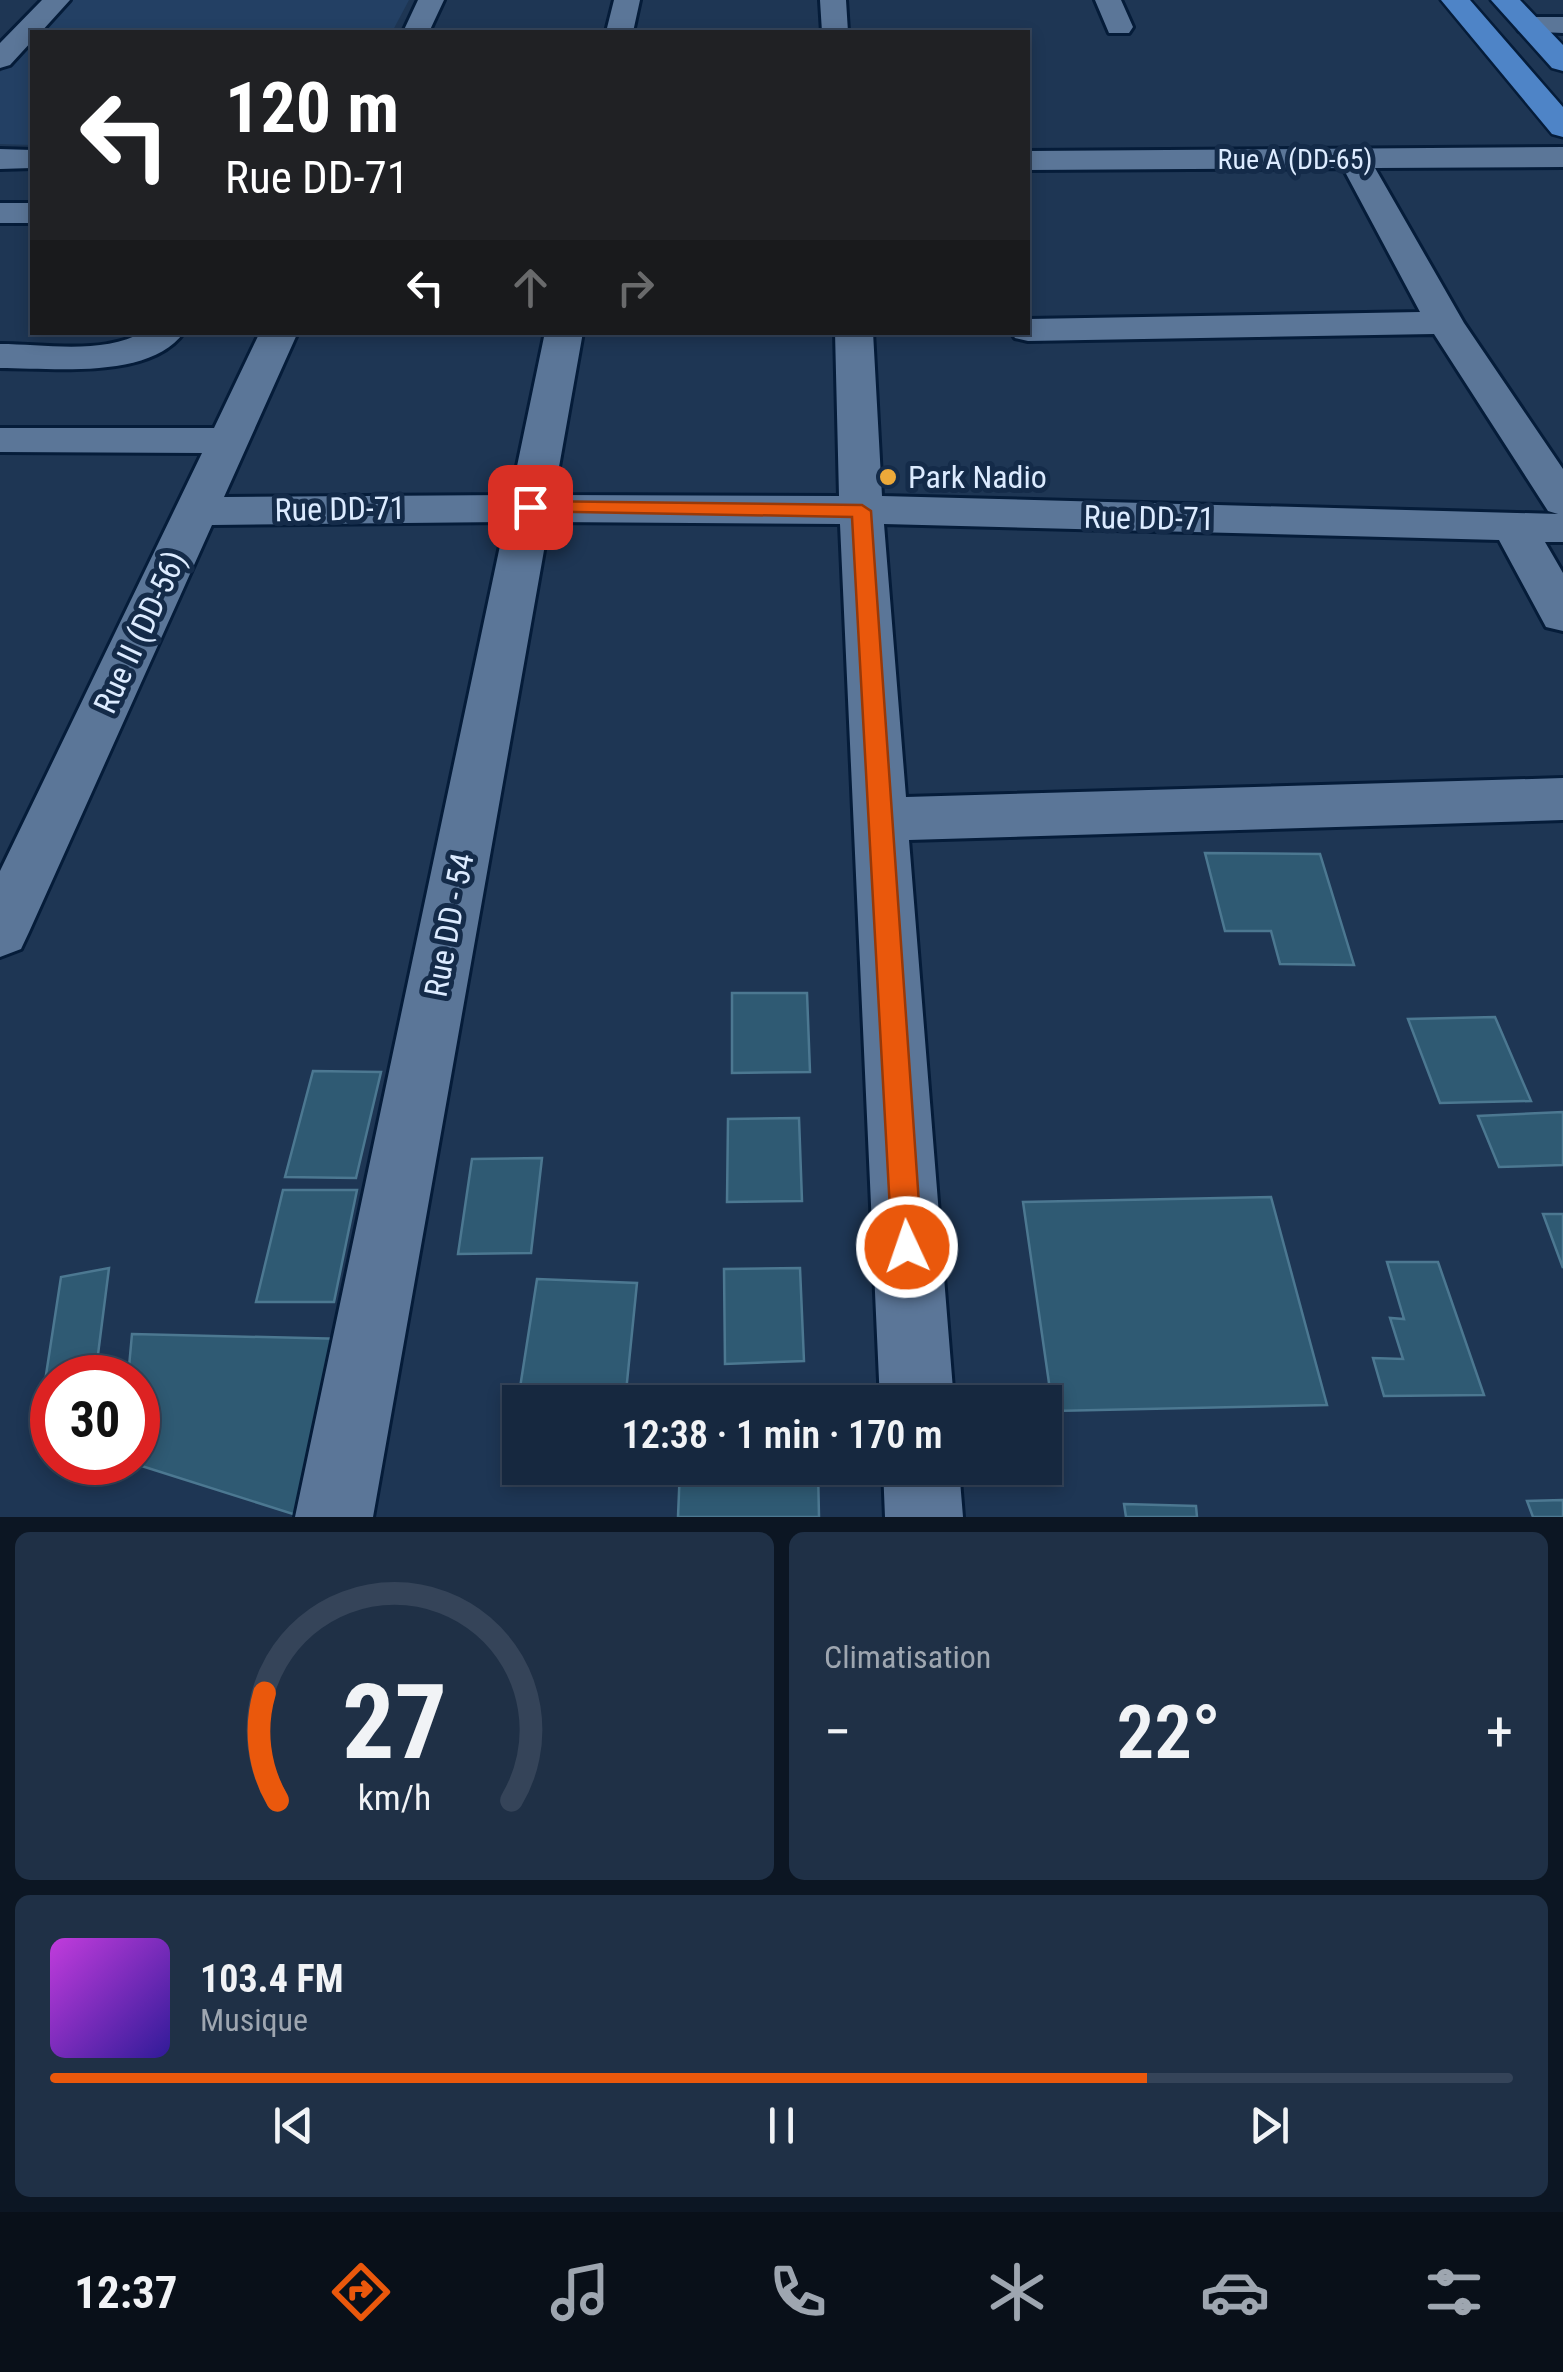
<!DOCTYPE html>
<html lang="fr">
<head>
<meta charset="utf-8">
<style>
  :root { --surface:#16283f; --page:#1f3046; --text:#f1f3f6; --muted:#9ea6b0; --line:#354459; --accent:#ea580c }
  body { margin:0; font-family:"Roboto Condensed",sans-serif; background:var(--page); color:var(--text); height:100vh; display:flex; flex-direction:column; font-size:38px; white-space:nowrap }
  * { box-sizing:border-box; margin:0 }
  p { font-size:32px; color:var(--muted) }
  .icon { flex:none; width:55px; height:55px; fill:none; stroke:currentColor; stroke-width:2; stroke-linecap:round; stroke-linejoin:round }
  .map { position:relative; height:1517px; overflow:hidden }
  .drawer { display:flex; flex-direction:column; gap:15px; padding:15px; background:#0c1623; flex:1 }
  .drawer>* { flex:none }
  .hud { position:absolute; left:30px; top:30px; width:1000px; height:305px; border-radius:0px; box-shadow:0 5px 15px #0003,0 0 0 2px var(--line); background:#202124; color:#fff; overflow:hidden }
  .speed { position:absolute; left:30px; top:1355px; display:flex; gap:20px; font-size:50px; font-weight:700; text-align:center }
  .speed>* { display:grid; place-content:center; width:130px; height:130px; border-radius:50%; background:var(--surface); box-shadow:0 5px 15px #0003,0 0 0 2px var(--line); line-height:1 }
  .speed .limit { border:15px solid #d22; background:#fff; color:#111 }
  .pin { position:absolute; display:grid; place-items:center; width:85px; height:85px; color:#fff; margin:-42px; border-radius:20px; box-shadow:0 5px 15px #0006 }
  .me { position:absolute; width:110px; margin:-55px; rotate:357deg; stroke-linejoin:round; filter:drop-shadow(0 0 8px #0008) }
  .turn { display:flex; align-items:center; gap:35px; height:210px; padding:0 30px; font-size:45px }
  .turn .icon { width:130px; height:130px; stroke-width:2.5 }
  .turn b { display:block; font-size:70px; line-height:85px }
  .lanes { display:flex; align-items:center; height:95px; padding:0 30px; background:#0003; justify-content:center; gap:50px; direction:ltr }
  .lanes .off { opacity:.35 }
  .big { font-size:75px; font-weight:600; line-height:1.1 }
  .drawer .card { flex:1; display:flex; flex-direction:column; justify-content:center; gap:15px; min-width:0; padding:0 35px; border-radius:15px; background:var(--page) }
  .drawer .dial { align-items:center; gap:0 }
  .dial svg { height:260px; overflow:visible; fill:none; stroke:var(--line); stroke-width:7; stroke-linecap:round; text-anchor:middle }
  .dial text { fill:var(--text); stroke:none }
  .song { display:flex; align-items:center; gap:30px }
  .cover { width:120px; height:120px; border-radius:15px; background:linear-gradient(135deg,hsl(290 70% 55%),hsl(250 70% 35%)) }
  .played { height:10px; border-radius:5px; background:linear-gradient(90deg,var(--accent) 75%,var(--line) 75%) }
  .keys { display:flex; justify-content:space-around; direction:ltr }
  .heat { display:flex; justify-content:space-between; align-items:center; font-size:55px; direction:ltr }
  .drawer .tiles { flex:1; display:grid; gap:15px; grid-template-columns:1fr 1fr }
  .card:last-child { grid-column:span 2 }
  .trip { position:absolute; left:502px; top:1385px; width:560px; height:100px; border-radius:0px; background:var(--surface); box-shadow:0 5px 15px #0003,0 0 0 2px var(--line); font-weight:600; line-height:100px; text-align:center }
  .tab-bar { display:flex; height:160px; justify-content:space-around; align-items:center; background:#091019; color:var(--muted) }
  .tab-bar .icon { width:70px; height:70px }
  .tab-bar .active { color:var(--accent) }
  .tab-bar b { font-size:45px; color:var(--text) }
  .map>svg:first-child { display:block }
  .built { fill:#234064 }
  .building { fill:#2f5a73; stroke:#4c7891; stroke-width:2.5 }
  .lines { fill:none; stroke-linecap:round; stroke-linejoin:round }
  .minor-casing { stroke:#051c39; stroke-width:6 }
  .major-casing { stroke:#051c39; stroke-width:5 }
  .minor { fill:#5b7698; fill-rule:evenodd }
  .major { fill:#4e84c7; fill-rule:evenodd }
  .route { fill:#ea580c; stroke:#983908; stroke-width:2.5 }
  .poi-dot { fill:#eca93a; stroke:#142b49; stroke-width:4 }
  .labels { text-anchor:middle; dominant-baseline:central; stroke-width:10; stroke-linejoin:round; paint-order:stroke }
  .far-street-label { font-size:28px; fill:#dcebff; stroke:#142b49 }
  .poi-label { font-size:32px; fill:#dcebff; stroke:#142b49; text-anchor:start }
  .street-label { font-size:32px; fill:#dcebff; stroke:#142b49 }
</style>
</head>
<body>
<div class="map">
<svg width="1563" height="1517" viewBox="0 0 1563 1517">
  <rect width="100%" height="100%" fill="#1e3654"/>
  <path class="built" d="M 69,0 L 409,0 L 392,32 L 38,32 Z
    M 32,38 L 32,145 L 0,144 L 0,72 Z"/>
  <path class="building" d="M 1205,853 L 1320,854 L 1354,965 L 1280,964 L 1271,931 L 1225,931 Z
    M 732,993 L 807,993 L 810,1072 L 732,1073 Z
    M 1495,1017 L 1531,1101 L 1440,1103 L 1408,1019 Z
    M 313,1071 L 381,1072 L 356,1178 L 285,1177 Z
    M 1563,1112 L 1563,1165 L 1499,1167 L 1478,1116 Z
    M 799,1118 L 802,1201 L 727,1202 L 728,1119 Z
    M 542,1158 L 531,1253 L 458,1254 L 472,1159 Z
    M 283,1190 L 357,1190 L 334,1302 L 256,1302 Z
    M 1271,1197 L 1327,1405 L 1053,1411 L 1023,1202 Z
    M 1543,1214 L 1563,1214 L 1563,1268 Z
    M 1387,1262 L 1438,1262 L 1484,1395 L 1384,1396 L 1373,1358 L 1403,1359 L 1390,1318 L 1404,1319 Z
    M 109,1268 L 95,1378 L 52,1378 L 52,1412 L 40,1414 L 61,1277 Z
    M 800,1268 L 804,1361 L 725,1364 L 724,1269 Z
    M 537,1279 L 637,1283 L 625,1402 L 520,1402 L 520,1458 L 509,1458 Z
    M 132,1334 L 347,1339 L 296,1515 L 129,1462 L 138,1462 L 138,1378 L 128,1378 Z
    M 680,1468 L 818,1468 L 819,1517 L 678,1517 Z
    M 1563,1500 L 1563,1517 L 1533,1517 L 1527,1501 Z
    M 1124,1504 L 1196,1506 L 1197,1517 L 1126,1517 Z"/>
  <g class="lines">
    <g class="minor-casing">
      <path id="minor" d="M 42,0 L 70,0 L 41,32 L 32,32 L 32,41 L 10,65 L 0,68 L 0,43 Z
        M 418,0 L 444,0 L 429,32 L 403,32 Z
        M 614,0 L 640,0 L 633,32 L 606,32 Z
        M 820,0 L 846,0 L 848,32 L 822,32 Z
        M 1095,0 L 1121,0 L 1133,27 L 1129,33 L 1109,33 Z
        M 1529,17 L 1563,17 L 1563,33 L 1519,31 L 1515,25 L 1519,19 Z
        M 1563,147 L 1563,167 L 1375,168 L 1464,323 L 1563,469 L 1563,542 L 1545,542 L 1563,573 L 1563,631 L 1546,627 L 1499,540 L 884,524 L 906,797 L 1563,778 L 1563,820 L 909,840 L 954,1402 L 880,1402 L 840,524 L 549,522 L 373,1517 L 295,1517 L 505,522 L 212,525 L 29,932 L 21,949 L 0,957 L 0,871 L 202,453 L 0,452 L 0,428 L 214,428 L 260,332 L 298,332 L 224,497 L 511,495 L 545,332 L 583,332 L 554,495 L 839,496 L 835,332 L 873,332 L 882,496 L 1558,514 L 1548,511 L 1434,334 L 1028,341 L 1015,338 L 1011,332 L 1028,332 L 1028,319 L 1420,312 L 1343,168 L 1028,170 L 1028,151 Z
        M 0,149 L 32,150 L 32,168 L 0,169 Z
        M 0,203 L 32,203 L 32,223 L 0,223 Z
        M 143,332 L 184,332 C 151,380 52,368 0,368 L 0,344 C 44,344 103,355 143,332 Z
        M 883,1468 L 959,1468 L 963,1517 L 885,1517 Z"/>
    </g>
    <g class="major-casing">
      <path id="major" d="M 1441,0 L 1470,0 L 1563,107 L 1563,137 L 1552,134 Z
        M 1491,0 L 1520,0 L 1563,45 L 1563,71 L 1552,68 Z"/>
    </g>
    <use href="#minor" class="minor"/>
    <use href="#major" class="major"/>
  </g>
  <path class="route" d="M 530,501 L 862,505 L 871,511 L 922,1247 L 918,1257 L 907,1262 L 897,1257 L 892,1247 L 852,517 L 523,511 L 523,503 Z"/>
  <circle class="poi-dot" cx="888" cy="477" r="10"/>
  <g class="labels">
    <g class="far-street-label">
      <text x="1295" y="159">Rue A (DD-65)</text>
    </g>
    <g class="poi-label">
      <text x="908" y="477">Park Nadio</text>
    </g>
    <g class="street-label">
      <text transform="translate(340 509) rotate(-1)">Rue DD-71</text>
      <text transform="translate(1149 518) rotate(1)">Rue DD-71</text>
      <text transform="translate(140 632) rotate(-65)">Rue II (DD-56)</text>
      <text transform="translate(449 925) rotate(-79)">Rue DD - 54</text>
    </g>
  </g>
</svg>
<div class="speed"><div class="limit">30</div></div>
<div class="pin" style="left:530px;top:507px;background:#d93025"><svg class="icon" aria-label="arrive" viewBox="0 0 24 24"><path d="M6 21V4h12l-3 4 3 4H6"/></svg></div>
<svg class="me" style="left:907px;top:1247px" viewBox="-20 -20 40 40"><circle r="17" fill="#ea580c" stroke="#fff" stroke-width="3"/><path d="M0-11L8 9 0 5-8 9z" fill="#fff"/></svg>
<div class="trip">12:38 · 1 min · 170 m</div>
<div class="hud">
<div class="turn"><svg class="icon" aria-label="left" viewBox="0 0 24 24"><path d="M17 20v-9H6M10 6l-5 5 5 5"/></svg><div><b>120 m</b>Rue DD-71</div></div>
<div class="lanes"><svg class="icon" aria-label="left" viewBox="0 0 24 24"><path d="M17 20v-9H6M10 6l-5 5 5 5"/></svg><svg class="icon off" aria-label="ahead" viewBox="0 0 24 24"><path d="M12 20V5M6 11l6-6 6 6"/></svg><svg class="icon off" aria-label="right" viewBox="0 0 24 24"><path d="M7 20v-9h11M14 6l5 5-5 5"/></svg></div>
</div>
</div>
<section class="drawer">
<div class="tiles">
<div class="card dial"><svg viewBox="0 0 100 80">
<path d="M14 69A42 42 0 1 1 86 69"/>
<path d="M14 69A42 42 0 0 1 10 36" stroke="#ea580c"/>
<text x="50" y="56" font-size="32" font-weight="700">27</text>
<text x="50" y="72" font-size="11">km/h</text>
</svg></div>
<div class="card"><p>Climatisation</p>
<div class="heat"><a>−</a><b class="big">22°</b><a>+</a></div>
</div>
<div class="card">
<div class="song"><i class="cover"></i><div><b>103.4 FM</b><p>Musique</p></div></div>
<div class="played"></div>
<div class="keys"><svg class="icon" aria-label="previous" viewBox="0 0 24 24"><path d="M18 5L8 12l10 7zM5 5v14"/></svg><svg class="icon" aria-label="pause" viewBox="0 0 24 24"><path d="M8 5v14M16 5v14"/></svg><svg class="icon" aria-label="next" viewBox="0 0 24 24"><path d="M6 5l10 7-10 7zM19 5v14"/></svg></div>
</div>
</div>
</section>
<nav class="tab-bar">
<b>12:37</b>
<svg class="icon active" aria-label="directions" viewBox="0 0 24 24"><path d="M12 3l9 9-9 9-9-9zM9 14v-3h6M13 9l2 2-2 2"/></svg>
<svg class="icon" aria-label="music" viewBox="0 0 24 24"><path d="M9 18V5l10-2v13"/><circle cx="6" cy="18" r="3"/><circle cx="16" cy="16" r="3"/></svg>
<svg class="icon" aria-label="phone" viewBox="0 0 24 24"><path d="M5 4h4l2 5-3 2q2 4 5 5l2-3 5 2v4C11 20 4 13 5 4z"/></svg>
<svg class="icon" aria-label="climate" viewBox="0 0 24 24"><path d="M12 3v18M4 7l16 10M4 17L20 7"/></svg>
<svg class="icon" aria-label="car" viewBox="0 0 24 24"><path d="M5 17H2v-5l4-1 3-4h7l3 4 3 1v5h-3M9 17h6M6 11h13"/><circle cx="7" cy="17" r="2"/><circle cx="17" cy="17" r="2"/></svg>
<svg class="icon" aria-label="filters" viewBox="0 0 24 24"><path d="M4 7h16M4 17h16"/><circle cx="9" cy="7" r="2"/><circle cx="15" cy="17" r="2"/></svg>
</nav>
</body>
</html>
